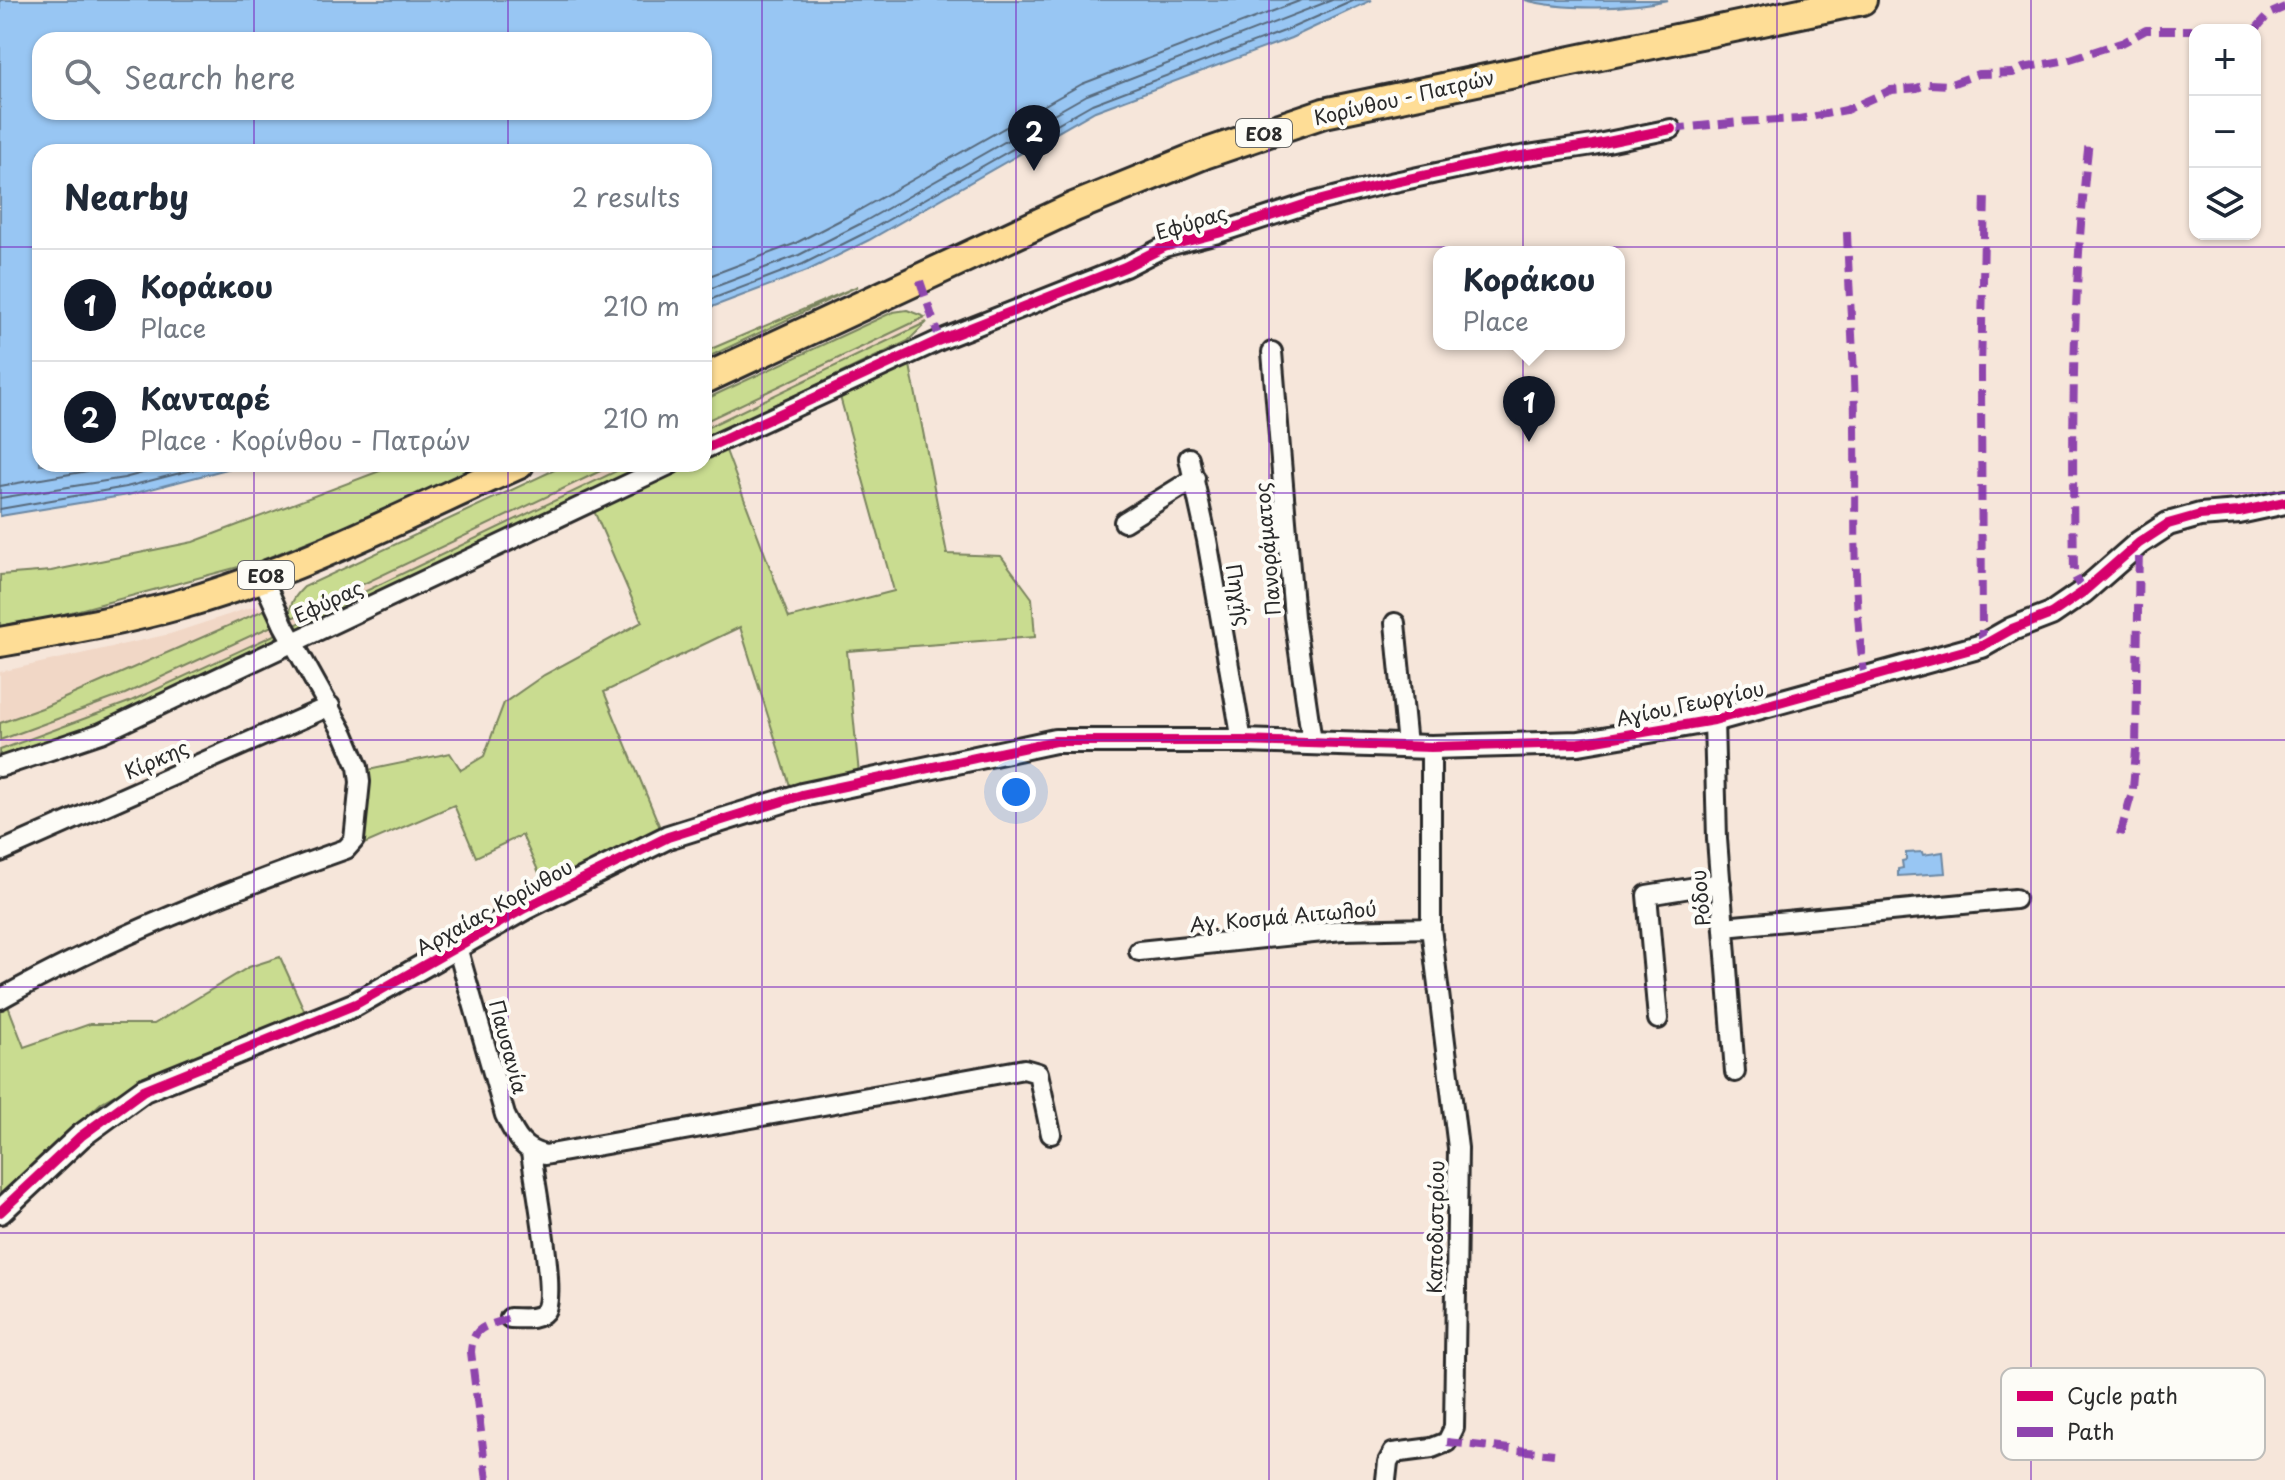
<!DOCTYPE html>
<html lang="en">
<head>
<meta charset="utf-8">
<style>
  body { margin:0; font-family:"Playpen Sans",sans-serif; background:#f6f6f7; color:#1f2937 }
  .controls { position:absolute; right:24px; top:24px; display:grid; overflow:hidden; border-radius:16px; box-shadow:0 2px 6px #0004 }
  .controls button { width:72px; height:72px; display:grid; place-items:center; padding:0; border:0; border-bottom:2px solid #e0e1e3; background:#fff; color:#1f2937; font:40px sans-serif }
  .you { position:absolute; left:1016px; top:792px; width:28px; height:28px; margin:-20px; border:6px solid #fff; border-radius:50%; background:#1a73e8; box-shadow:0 0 0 12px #1a73e833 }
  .badge { display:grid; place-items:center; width:52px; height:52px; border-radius:50%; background:#111827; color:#fff; font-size:26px; font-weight:700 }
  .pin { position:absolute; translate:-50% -66px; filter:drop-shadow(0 2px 4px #0008) }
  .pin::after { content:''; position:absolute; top:42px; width:28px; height:24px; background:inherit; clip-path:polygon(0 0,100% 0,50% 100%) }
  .popup { position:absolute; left:1433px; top:246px; width:192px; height:104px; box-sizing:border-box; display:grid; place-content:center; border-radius:16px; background:#fff; filter:drop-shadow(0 2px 6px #0005); font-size:26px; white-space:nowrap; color:#747a83 }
  .popup b { font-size:30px; color:#1f2937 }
  .popup::after { content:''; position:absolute; left:50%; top:100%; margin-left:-16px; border:16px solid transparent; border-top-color:#fff }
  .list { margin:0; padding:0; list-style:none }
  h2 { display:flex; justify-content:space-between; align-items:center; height:104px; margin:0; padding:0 32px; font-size:34px }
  h2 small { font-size:26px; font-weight:400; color:#747a83 }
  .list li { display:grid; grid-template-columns:52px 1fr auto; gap:24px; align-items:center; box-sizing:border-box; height:112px; padding:0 32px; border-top:2px solid #e0e1e3 }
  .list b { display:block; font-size:30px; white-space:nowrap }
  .list p { margin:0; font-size:26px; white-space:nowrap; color:#747a83 }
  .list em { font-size:26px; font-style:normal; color:#747a83 }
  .icon { flex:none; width:44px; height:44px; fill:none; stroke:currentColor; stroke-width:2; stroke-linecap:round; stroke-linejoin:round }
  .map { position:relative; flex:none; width:2285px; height:1480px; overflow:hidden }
  .search { position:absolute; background:#fff; box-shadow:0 2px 6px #0004; left:32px; top:32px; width:680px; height:88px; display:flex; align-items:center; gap:20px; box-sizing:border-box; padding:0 28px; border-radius:24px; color:#747a83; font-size:30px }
  .panel { position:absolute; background:#fff; box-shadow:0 2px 6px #0004; left:32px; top:144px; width:680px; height:328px; border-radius:24px }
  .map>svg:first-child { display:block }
  .built { fill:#f1d7c6 }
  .green { fill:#c9dc90; stroke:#7a845e; stroke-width:2 }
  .water { fill:#98c6f3; stroke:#6c88a3; stroke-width:2; fill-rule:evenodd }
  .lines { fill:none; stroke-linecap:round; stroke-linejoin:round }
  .shore { stroke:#57697b; stroke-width:2 }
  .minor-casing { stroke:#2b2b2b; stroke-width:24 }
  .tertiary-casing { stroke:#2b2b2b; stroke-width:28 }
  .primary-casing { stroke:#2b2b2b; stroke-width:34 }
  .minor { stroke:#fdfcf7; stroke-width:18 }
  .tertiary { stroke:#fdfcf7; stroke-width:22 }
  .primary { stroke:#fedd96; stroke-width:28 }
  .quiet { stroke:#8e44ad; stroke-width:8; stroke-dasharray:16 8; stroke-linecap:butt }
  .cycleway-casing { stroke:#fdfcf7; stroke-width:15 }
  .cycleway { stroke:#d6006c; stroke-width:10 }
  .grid { fill:none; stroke:#7b2cbf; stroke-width:2; stroke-opacity:0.55 }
  .labels { text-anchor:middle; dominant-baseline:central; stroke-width:8; stroke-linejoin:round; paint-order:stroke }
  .shield { fill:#fdfcf7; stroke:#6a6a68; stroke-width:2 }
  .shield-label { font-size:18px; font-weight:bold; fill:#2b2b2b }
  .street-label { font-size:20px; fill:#2b2b2b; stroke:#fdfcf7 }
  .key { fill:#fdfcf7; stroke:#bebdba; stroke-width:2 }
  .key-label { font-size:22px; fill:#2b2b2b }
</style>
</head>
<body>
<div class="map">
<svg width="2285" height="1480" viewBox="0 0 2285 1480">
  <rect width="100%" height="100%" fill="#f6e6da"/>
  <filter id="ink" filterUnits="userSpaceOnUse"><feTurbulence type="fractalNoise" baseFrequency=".0125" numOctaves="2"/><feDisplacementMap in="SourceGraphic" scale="16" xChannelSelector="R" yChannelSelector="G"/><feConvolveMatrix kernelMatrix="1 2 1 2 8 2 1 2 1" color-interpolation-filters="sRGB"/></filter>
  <g filter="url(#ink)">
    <path class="built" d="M925,317L927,322L704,429V422Z
      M615,464H631L293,626L290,619Z
      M255,606L264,610L42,708L0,723V672L170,634Z
      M274,625L278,633L129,702L0,749V740L125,694Z"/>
    <path class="green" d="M858,286L704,359V352Z
      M907,310L925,317L704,422V400L893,312Z
      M927,322L908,341L704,439V429Z
      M909,360L947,554L1001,556L1032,598L1035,637L847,651L859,774L791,789L740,627L604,692L661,830L545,886L522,835L476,857L454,805L362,845L368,770L450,753L461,770L484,756L504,703L544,675L642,622L594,511L691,464H704V458L725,448L789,618L894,591L839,393Z
      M398,464H483L379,513L257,562L53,617L0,626V575L51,571L193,542Z
      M567,464H615L290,619C289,604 294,597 304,587Z
      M631,464H652L307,630H298L293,626Z
      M264,610L274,625L125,694L0,740V723L42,708Z
      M278,633L274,643L133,710L0,759V750L129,702Z
      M280,957L305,1012L152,1074L102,1102L0,1194V1010L8,1006L24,1047L90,1024H154L249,967Z"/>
    <path class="water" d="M0,0H1372L1291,38L1095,111L869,240L807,271L704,310V152H40V464H246L128,495L0,516ZM704,40V112H40V40Z
      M1525,0H1668C1627,9 1565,11 1525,0Z
      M1922,852L1923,855L1943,852L1945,873L1898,876V869L1903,868L1902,861L1906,860V853Z"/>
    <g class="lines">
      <path class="shore" d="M704,278L794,244L854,213L1082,84L1302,0
        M704,291L799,255L860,224L1087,95L1332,0
        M704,302L803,264L865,233L1092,104L1287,30L1355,0
        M0,486L129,464
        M0,498L124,478L176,464
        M0,509L126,487L215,464"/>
      <g class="minor-casing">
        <path id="minor" d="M1272,352L1294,617L1312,742
          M704,449L940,340L1125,267L1164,247L1218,233L1310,203L1376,186L1502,159L1593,145L1671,129
          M1189,458L1207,540L1242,741
          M1124,522L1195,478
          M1395,623L1407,745
          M1714,720L1717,839L1735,1072
          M0,767L101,733L671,464
          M0,852L330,706
          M1724,927L2015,899
          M457,947L505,1115C515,1135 521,1150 545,1155L1024,1069L1038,1073L1051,1134
          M1139,951L1342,930L1431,928
          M0,999C108,938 230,890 346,849L354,840L360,782L358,767L344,734L284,626L262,577
          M1658,1019L1647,895L1721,883
          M510,1318C522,1318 537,1321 545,1311C557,1295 534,1178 531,1152
          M1386,1480L1388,1462L1393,1453L1432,1448L1447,1442L1454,1428L1458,1148L1431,928V747"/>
      </g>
      <g class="tertiary-casing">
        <path id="tertiary" d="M0,1212L81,1136L144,1090L356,1004L525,908L668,837L802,795L1055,741H1242L1431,747L1579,743L1714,720L1982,646L2012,629L2051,614L2083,592L2139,543L2168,524L2200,515L2239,512L2285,502"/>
      </g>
      <g class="primary-casing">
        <path id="primary" d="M704,379L1074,207L1204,154L1324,113L1862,0
          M0,642C62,631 125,620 185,603C300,570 410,513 519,464"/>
      </g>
      <use href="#minor" class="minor"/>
      <use href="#tertiary" class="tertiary"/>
      <use href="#primary" class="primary"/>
      <path class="quiet" d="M2255,30L2269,14L2285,7
        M1671,129L1740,122L1799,119L1846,110L1891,90L1917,88L1928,84L1948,85L1978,74L2013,73L2023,68L2067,60L2124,42L2146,30H2198
        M1847,232C1849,297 1855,363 1855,428C1856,512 1852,596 1865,679
        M920,281L940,340
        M2083,592L2074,575C2072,430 2072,285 2089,141
        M1982,646L1981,370L1985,192
        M2120,835L2133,789L2136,750L2139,543
        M1447,1442L1554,1454
        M487,1480L471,1352C473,1324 487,1327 510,1318"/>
      <g class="cycleway-casing">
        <path id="cycleway" d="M704,449L940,340L1125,267L1164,247L1218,233L1310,203L1376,186L1502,159L1593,145L1671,129
          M0,1212L81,1136L144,1090L356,1004L525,908L668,837L802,795L1055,741H1242L1431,747L1579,743L1714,720L1982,646L2012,629L2051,614L2083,592L2139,543L2168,524L2200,515L2239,512L2285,502"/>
      </g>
      <use href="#cycleway" class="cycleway"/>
    </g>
  </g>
  <path class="grid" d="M254,0V40M508,0V40M762,0V1480M1016,0V1480M1269,0V1480M1523,0V1480M1777,0V1480M2031,0V1480M254,112V152M508,112V152M0,247H40M704,247H2285M254,464V1480M508,464V1480M0,493H2285M0,740H2285M0,987H2285M0,1233H2285"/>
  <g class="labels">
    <g class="shield">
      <rect x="1236" y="119" width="56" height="28" rx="6"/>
      <rect x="238" y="561" width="56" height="28" rx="6"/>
    </g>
    <g class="shield-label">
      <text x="1264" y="133">ΕΟ8</text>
      <text x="266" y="575">ΕΟ8</text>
    </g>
    <g class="street-label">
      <text transform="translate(1404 97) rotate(-13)">Κορίνθου - Πατρών</text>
      <text transform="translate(1191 222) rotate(-17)">Εφύρας</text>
      <text transform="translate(1267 549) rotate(-95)">Πανοράματος</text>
      <text transform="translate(1239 595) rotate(80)">Πηγής</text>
      <text transform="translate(328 601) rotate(-25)">Εφύρας</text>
      <text transform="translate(1690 703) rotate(-12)">Αγίου Γεωργίου</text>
      <text transform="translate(156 759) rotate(-24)">Κίρκης</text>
      <text transform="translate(1700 898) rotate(-95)">Ρόδου</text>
      <text transform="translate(494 907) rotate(-29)">Αρχαίας Κορίνθου</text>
      <text transform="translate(1283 916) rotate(-5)">Αγ. Κοσμά Αιτωλού</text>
      <text transform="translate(509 1047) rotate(75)">Παυσανία</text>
      <text transform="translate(1435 1227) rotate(-89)">Καποδιστρίου</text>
    </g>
  </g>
  <rect x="2001" y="1368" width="264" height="92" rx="12" class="key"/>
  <rect x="2017" y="1391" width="36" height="10" fill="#d6006c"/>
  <rect x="2017" y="1427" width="36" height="10" fill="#8e44ad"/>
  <g class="key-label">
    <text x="2067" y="1404">Cycle path</text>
    <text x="2067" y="1440">Path</text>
  </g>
</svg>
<div class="controls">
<button>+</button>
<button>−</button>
<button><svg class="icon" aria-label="layers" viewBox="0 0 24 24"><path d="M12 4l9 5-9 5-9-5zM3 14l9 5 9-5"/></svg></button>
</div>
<div class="you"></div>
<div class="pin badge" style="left:1529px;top:442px">1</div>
<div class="popup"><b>Κοράκου</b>Place</div>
<div class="pin badge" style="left:1034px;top:171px">2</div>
<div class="search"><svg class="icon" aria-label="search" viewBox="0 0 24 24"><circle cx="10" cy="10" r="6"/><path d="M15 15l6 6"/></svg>Search here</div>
<section class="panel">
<h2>Nearby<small>2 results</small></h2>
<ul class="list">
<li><span class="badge">1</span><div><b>Κοράκου</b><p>Place</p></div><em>210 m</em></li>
<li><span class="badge">2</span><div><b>Κανταρέ</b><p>Place · Κορίνθου - Πατρών</p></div><em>210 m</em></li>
</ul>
</section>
</div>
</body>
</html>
